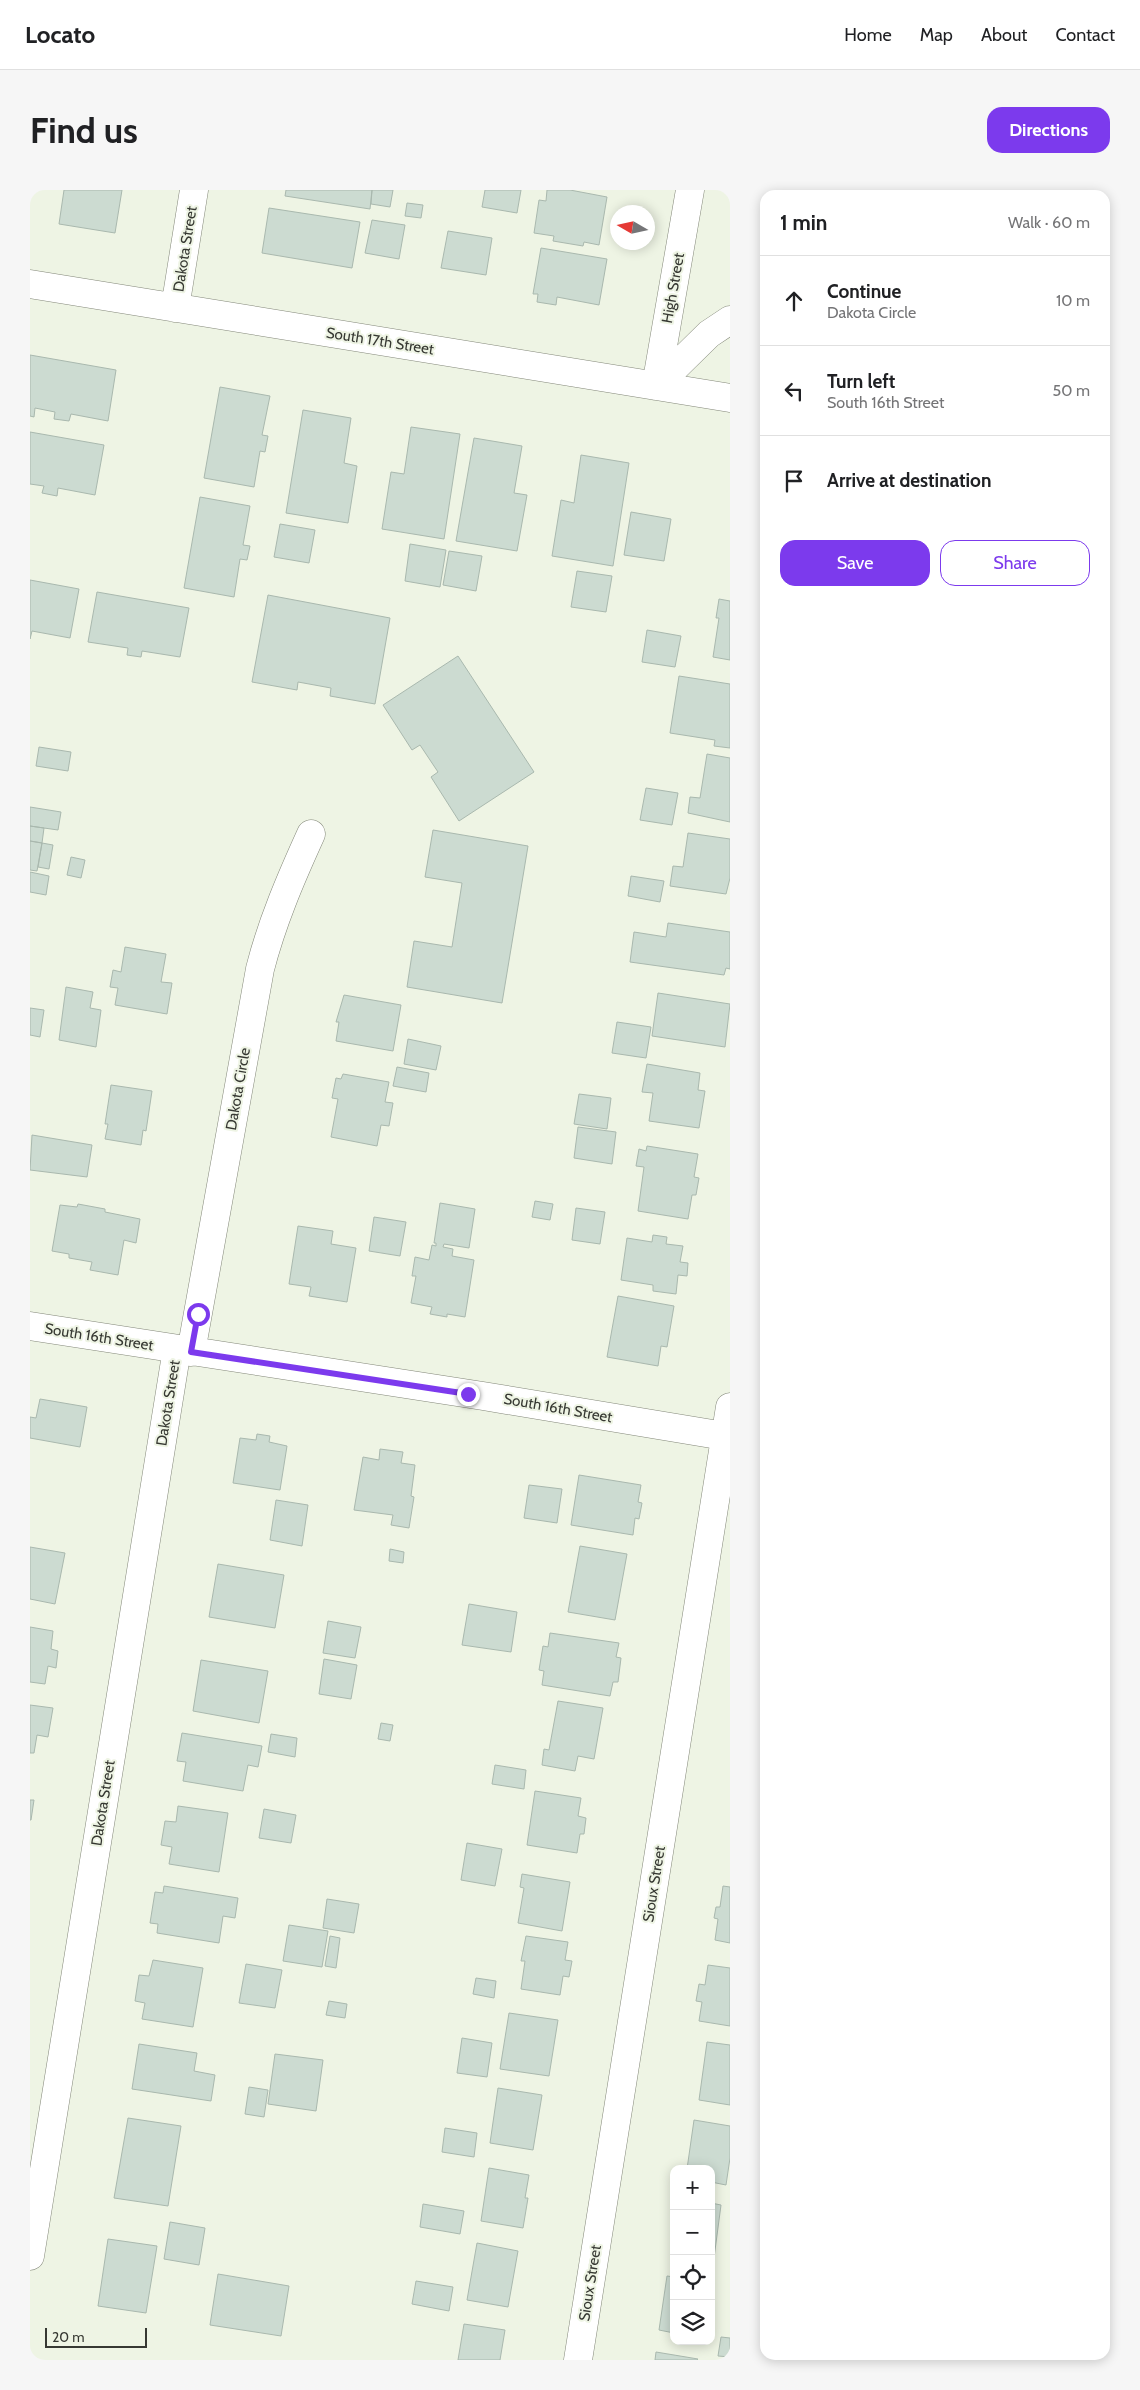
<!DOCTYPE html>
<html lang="en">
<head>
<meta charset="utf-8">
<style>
  body { margin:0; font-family:Cabin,sans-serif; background:#f6f6f6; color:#202124 }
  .controls { position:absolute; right:15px; bottom:15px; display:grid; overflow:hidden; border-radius:10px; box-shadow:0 2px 12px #0003 }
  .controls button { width:45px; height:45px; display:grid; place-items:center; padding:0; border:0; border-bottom:1px solid #e0e0e0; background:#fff; color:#202124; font:25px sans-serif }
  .compass { position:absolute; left:580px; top:15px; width:45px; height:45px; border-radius:50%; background:#fff; box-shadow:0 2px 12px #0003; rotate:279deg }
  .scale { position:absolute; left:15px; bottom:12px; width:102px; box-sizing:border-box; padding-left:5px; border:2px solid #363832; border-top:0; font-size:14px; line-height:18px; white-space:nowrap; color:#363832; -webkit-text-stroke:4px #eef4e4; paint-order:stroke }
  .stop { position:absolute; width:15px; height:15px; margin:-11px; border:4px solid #7c3aed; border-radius:50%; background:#fff }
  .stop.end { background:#7c3aed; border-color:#fff; box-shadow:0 1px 5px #0008 }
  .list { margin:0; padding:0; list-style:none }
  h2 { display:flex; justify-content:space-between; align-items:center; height:65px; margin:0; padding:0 20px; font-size:21px }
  h2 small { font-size:16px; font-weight:400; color:#757577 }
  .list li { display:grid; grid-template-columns:32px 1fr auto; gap:15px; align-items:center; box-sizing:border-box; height:90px; padding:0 20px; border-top:1px solid #e0e0e0 }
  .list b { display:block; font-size:19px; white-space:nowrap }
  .list p { margin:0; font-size:16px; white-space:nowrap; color:#757577 }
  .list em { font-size:16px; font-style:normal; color:#757577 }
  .actions { display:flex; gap:10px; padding:15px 20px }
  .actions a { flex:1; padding:11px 0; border:1px solid #7c3aed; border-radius:15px; text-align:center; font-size:18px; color:#7c3aed }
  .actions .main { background:#7c3aed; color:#fff }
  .icon { flex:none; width:28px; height:28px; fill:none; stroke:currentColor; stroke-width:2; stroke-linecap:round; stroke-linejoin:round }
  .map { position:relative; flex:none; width:700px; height:2170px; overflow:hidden; border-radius:15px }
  header { display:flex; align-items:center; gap:30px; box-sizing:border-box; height:70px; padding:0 25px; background:#fff; border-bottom:1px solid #e0e0e0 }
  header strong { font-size:24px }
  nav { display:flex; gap:28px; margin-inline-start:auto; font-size:18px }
  .intro { display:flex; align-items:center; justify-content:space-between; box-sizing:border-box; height:120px; padding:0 30px }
  h1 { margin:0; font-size:35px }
  .button { padding:12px 22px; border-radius:15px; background:#7c3aed; color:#fff; font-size:18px; font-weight:700 }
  main { display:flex; gap:30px; padding:0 30px }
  aside { flex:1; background:#fff; border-radius:15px; box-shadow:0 2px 12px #0003 }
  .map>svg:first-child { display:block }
  .building { fill:#ccdbd1; stroke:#a9b8ae }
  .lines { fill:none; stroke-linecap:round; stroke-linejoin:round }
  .minor-casing { stroke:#838779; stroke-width:29 }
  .minor { stroke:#fff; stroke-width:28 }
  .route { stroke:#7c3aed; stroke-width:6 }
  .labels { text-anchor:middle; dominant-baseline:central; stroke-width:4; stroke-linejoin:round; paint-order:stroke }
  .street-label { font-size:15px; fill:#363832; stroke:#eef4e4 }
</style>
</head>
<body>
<header>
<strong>Locato</strong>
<nav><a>Home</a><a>Map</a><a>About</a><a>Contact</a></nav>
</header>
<div class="intro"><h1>Find us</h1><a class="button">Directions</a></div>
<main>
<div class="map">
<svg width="700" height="2170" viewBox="0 0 700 2170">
  <rect width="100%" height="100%" fill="#eef4e4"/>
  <path class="building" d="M34,0H92L85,43L29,34Z
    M256,0H342L340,19L255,6Z
    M342,0H363L360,17L341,14Z
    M455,0H491L487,23L452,17Z
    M517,0H540L577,7L569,55L554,52L553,56L523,51L524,46L504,43L509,10L516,11Z
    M377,13L393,15L391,28L375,26Z
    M239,18L330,32L322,78L232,63Z
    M342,30L375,35L369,69L335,63Z
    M418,41L462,48L456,85L411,78Z
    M511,58L577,69L569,115L527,107L526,115L507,112L508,104H503Z
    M0,165L86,180L78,231L41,224L39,231L24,229L25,222L5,218L4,227L0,226Z
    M190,197L240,206L232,245L238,246L235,262L230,261L224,297L174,288Z
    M273,220L321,228L314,273L327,276L318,333L256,323Z
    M381,237L430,244L414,349L352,339L361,282L374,284Z
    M0,242L74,255L65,305L28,298L27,306L12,303L14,296L0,294Z
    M444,248L492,256L484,303L497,305L487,361L426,351Z
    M551,265L599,273L583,376L522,366L531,310L544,313Z
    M170,307L220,316L213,355L220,356L217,370L210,369L204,407L154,398Z
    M601,322L641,329L634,371L594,365Z
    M250,334L285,340L279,373L244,367Z
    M380,354L416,360L410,397L375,391Z
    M419,361L452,366L446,401L413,395Z
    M547,381L582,386L576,422L541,417Z
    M0,390L49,399L40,448L2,441L0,449Z
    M67,402L159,418L150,467L112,461L111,467L97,465L98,458L58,452Z
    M238,405L360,428L345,514L300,506L301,498L268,492L267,500L222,492Z
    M689,409L700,411V470L683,467L689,428H686Z
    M617,440L651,446L645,477L612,472Z
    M428,466L504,582L429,631L401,587L408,582L390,555L382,560L353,515Z
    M649,486L700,494V558L684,556L685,550L640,543Z
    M9,557L41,562L38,581L6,576Z
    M677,564L700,568V632L658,623L660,607L670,608Z
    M616,598L648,603L642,635L610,630Z
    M0,617L31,622L28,640L0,636Z
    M0,636L14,638L12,653L0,651Z
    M403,640L498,656L472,813L377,797L384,751L422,757L432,693L395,687Z
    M658,643L700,649V688L696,704L640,696L643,676L653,677Z
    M0,651L12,653L7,681L0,680Z
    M12,653L23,655L19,679L8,677Z
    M41,667L55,670L51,688L37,685Z
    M0,682L19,686L16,705L0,702Z
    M601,686L634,691L630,712L598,706Z
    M638,733L700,742V779L696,778L694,785L600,772L604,742L636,747Z
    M95,757L136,764L131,792L142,793L137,824L85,815L88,798L80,797L83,780L91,782Z
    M36,797L63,802L60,818L71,820L66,857L29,850Z
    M628,803L700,814L695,857L622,846Z
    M314,805L371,815L363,861L306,851L309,832H306Z
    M0,818L14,820L10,847L0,845Z
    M587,832L621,837L616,868L582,863Z
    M378,849L411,856L406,880L374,874Z
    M617,874L670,883L668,900L675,901L669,938L619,931L623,903L612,902Z
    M367,877L399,883L396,902L363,896Z
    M313,884L359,892L355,912L363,913L359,936L351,935L347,956L301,947L308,909L302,908L306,888L311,889Z
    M81,895L122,901L116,941L113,940L111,955L75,949L78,934H75Z
    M549,904L581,908L577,939L544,934Z
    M548,937L586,942L582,974L544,968Z
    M2,945L62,955L57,987L0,980Z
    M617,956L668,964L664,987L669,988L666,1005H662L658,1029L608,1021L614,977L606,976L609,959L616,961Z
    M505,1011L523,1014L520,1030L502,1027Z
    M410,1013L445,1019L439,1058L414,1054L413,1057L423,1059L422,1066L444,1070L435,1127L417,1124V1127L400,1124L402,1117L381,1113L386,1086H382L385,1067L399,1070L402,1055L406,1056V1053H404Z
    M48,1014L75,1019V1022L110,1029L106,1053L94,1050L88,1085L60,1080L62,1072L39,1068V1064L22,1061L30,1015L47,1017Z
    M546,1018L575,1022L570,1054L542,1050Z
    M344,1027L376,1032L370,1066L339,1061Z
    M268,1036L303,1041L301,1054L326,1058L317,1112L279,1106L281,1097L259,1094Z
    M623,1045L637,1047L636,1054L653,1056L650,1072L658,1073L657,1086L648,1085L646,1104L623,1101V1095L591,1090L597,1048L622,1052Z
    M588,1106L644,1116L637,1157L631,1156L628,1176L577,1167Z
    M10,1209L57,1217L50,1257L0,1248V1227L6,1228Z
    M227,1244L240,1246L239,1252L257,1256L250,1300L203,1293L210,1248L226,1250Z
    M350,1259L373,1262L371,1273L385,1275L381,1306L384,1307L379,1338L361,1335L363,1325L324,1320L333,1267L349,1270Z
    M549,1285L611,1295L608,1312L612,1313L609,1329L605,1328L603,1345L541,1335Z
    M499,1295L532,1299L527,1333L494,1328Z
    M246,1310L278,1315L272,1356L240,1350Z
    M550,1356L597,1364L585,1430L538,1422Z
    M0,1357L35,1363L25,1414L0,1409Z
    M360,1359L374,1362L373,1373L359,1371Z
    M188,1374L254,1385L245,1438L179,1427Z
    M439,1414L487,1422L481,1462L432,1455Z
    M298,1431L331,1437L325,1468L293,1463Z
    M0,1437L23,1441L21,1459L28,1461L26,1478L18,1476L15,1494L0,1492Z
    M520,1443L589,1453L586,1467L591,1468L588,1492H583L580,1506L512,1495L514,1481L509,1480L513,1456L518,1457Z
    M294,1469L327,1475L321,1509L289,1504Z
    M171,1470L238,1481L229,1533L163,1521Z
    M528,1511L573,1518L564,1569L548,1566L545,1581L512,1575L514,1559L519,1560Z
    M0,1515L23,1518L18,1547L7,1545L4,1563H0Z
    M351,1533L363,1535L360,1551L348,1549Z
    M152,1543L232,1556L228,1577L218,1575L213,1601L153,1591L156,1572L147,1571Z
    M241,1544L267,1548L265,1567L238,1562Z
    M465,1575L496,1580L494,1599L462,1594Z
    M505,1601L551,1608L548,1626L556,1628L554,1644H550L547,1663L497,1655Z
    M0,1610H4L1,1630H0Z
    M148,1616L198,1623L189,1682L139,1674L142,1657L131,1655L135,1631L146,1632Z
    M234,1619L266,1625L261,1653L229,1648Z
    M437,1653L472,1659L465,1696L431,1690Z
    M492,1684L540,1692L532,1741L488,1733L494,1698L490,1697Z
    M134,1696L208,1708L205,1728L193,1726L189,1753L127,1743L128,1734L120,1733L125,1702L133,1703Z
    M693,1696L700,1697V1753L685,1750L688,1729L684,1728L686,1717H690Z
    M297,1709L329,1714L324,1743L293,1738Z
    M259,1735L298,1741L292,1777L253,1771Z
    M300,1746L310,1748L306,1778L295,1776Z
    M496,1746L538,1752L535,1770L542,1771L539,1787L533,1786L530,1805L491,1799L495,1771H491Z
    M123,1770L173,1778L163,1837L112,1829L115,1813L105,1811L109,1785L119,1786Z
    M216,1774L252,1780L245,1818L209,1813Z
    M678,1775L700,1778V1836L669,1831L672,1812L666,1811L669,1794L675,1795Z
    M446,1788L466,1791L464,1808L443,1804Z
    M299,1811L317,1814L315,1828L296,1825Z
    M479,1823L528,1830L519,1886L470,1879Z
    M432,1848L462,1853L457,1887L427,1883Z
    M677,1852L700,1855V1915L669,1910Z
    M109,1854L167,1863L164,1881L185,1885L181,1911L102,1899Z
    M245,1864L293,1870L286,1921L238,1914Z
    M219,1897L238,1900L234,1927L215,1924Z
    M468,1898L512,1905L503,1960L460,1953Z
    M98,1928L151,1936L138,2016L84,2008Z
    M664,1930L700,1936V1968L696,1995L681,1992V1979H657Z
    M415,1938L447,1943L444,1967L412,1962Z
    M459,1978L499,1985L495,2008H498L493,2038L451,2031Z
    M681,2013L691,2015L684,2068H681Z
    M393,2014L434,2021L430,2044L390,2037Z
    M140,2032L175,2038L169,2075L134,2069Z
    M78,2049L127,2056L116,2123L68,2116Z
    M447,2053L488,2061L478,2117L437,2110Z
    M188,2084L259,2096L251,2146L180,2135Z
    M637,2086L644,2087V2143L629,2140Z
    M386,2091L423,2097L419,2121L382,2114Z
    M434,2134L475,2140L470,2170H428Z
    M691,2147L700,2148V2167L688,2166Z
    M626,2162L668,2169L667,2170H625Z"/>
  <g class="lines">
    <g class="minor-casing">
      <path id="minor" d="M0,94L700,208
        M145,118L164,0
        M626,196L660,0
        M626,196L679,144L700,130
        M0,1136L453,1206L700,1247
        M161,1162L230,779C242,732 261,688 281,644
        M0,2066L147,1159
        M548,2170L700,1217"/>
    </g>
    <use href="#minor" class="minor"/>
  </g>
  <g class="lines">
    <path class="route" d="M168,1124L161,1162L438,1204"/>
  </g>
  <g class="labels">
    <g class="street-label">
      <text transform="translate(155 59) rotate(-81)">Dakota Street</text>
      <text transform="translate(643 98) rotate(-80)">High Street</text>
      <text transform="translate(350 151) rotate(9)">South 17th Street</text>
      <text transform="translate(208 899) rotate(-80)">Dakota Circle</text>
      <text transform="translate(69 1147) rotate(9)">South 16th Street</text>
      <text transform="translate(138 1213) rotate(-81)">Dakota Street</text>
      <text transform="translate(528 1218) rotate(10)">South 16th Street</text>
      <text transform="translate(73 1613) rotate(-81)">Dakota Street</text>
      <text transform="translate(624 1694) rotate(-81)">Sioux Street</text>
      <text transform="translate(560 2093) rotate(-81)">Sioux Street</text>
    </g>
  </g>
</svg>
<div class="controls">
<button>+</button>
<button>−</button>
<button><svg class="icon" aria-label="locate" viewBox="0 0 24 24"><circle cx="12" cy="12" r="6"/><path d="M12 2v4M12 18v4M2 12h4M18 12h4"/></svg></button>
<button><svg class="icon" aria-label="layers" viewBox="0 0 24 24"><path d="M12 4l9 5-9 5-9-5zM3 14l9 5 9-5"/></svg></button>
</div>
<svg class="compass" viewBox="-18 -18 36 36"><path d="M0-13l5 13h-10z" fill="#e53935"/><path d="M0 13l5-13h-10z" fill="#757577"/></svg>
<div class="scale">20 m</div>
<div class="stop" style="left:168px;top:1124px"></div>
<div class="stop end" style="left:438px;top:1204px"></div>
</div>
<aside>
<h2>1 min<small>Walk · 60 m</small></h2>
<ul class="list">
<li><svg class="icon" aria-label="ahead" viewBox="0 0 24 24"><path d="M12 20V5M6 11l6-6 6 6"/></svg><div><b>Continue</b><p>Dakota Circle</p></div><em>10 m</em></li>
<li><svg class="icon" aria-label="left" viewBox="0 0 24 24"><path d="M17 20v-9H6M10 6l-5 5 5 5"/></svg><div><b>Turn left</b><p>South 16th Street</p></div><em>50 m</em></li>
<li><svg class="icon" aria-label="arrive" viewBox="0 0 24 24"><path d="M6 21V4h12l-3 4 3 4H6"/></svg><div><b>Arrive at destination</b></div></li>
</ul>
<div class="actions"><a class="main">Save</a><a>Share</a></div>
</aside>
</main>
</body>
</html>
